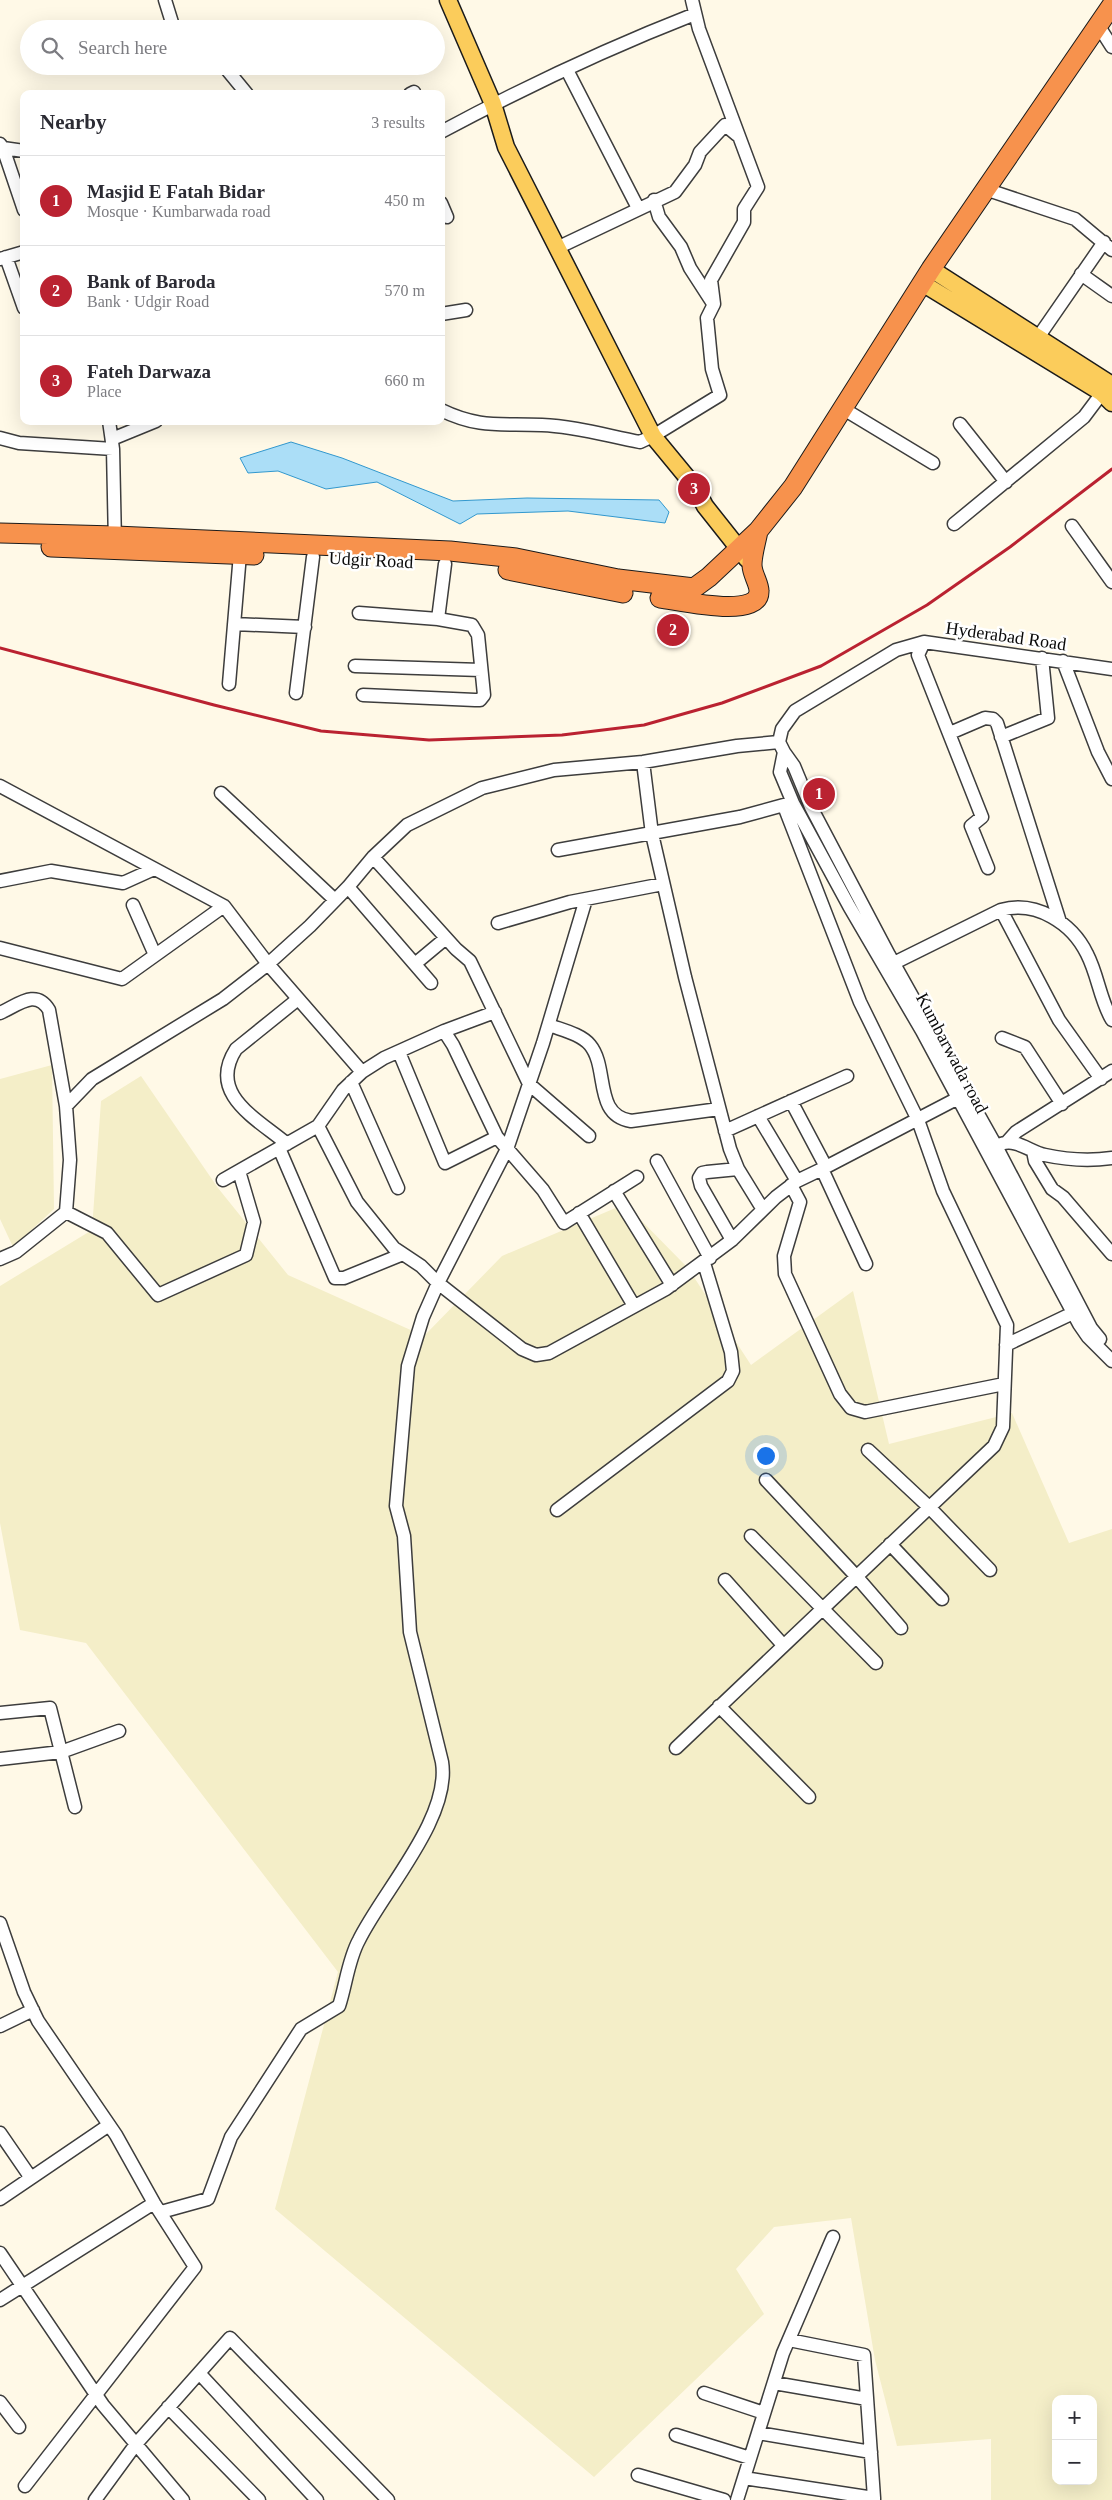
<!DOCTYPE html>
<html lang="en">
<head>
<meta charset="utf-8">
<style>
  body { margin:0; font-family:Georgia,serif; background:#f2f2f3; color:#2b2b33 }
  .controls { position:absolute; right:15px; bottom:15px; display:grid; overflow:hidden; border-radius:10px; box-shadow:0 5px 20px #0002 }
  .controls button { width:45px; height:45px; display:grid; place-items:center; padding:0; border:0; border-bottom:1px solid #e1e1e2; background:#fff; color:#2b2b33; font:25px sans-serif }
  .you { position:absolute; left:765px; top:1455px; width:18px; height:18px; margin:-12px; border:4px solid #fff; border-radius:50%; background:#1a73e8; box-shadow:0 0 0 8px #1a73e833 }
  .badge { display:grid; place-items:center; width:32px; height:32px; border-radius:50%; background:#ba2231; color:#fff; font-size:16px; font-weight:700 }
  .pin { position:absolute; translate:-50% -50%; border:2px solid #fff; box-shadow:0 1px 5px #0006 }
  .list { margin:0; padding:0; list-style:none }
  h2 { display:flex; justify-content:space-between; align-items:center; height:65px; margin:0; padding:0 20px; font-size:21px }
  h2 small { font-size:16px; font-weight:400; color:#7c7c81 }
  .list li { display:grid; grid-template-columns:32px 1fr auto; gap:15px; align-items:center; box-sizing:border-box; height:90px; padding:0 20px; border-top:1px solid #e1e1e2 }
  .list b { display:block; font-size:19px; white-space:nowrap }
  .list p { margin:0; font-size:16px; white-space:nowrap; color:#7c7c81 }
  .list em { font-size:16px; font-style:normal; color:#7c7c81 }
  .icon { flex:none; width:28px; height:28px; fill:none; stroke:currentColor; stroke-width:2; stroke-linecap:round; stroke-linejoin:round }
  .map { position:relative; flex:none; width:1112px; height:2500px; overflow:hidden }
  .search { position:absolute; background:#fff; box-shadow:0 5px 20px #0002; left:20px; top:20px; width:425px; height:55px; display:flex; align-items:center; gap:12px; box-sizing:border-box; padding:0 18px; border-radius:28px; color:#7c7c81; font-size:19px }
  .panel { position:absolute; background:#fff; box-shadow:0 5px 20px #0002; left:20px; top:90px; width:425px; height:335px; border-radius:10px }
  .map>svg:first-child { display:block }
  .farmland { fill:#f4eec8; fill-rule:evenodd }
  .water { fill:#abdef7; stroke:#3298ce }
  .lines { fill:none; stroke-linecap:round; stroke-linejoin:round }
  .minor-casing { stroke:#3d3d3d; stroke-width:15 }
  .major-casing { stroke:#1b1b1b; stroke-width:19 }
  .highway-casing { stroke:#1b1b1b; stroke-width:21 }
  .minor { stroke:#fff; stroke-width:12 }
  .major { stroke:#fbcc5b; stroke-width:16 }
  .highway { stroke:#f7924d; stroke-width:19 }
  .rail { stroke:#ba2231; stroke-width:3 }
  .labels { text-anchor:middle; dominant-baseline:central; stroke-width:5; stroke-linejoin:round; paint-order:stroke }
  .street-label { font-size:18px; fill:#0a0a0a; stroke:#fff }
</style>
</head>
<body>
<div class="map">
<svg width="1112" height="2500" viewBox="0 0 1112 2500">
  <rect width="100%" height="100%" fill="#fff9e7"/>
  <path class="farmland" d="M52,1065L54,1209L13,1247L0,1219V1079Z
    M141,1076L218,1188L288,1275L424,1336L502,1256L625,1204L688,1268L751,1365L853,1291L889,1444L1012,1413L1069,1543L1112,1529V2500H991V2439L897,2446L875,2360L851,2218L774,2227L736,2269L764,2314L594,2477L275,2209L338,1972L86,1643L20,1630L0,1523V1286L92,1230L101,1101ZM1056,2399H1093V2481H1056Z"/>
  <path class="water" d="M291,442L342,458L453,501L527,498L659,500L669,512L665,523L568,511L477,514L460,524L377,482L326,489L278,471L248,473L240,458Z"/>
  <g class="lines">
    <g class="minor-casing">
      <path id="minor" d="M165,0L174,29
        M1098,25L1112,47
        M224,66L247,94
        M567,70L638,208
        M410,94L414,92
        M441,132C523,88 608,48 695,14
        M0,144L3,148L24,151
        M3,148L24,210
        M985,189L1075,219L1112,250
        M654,200L659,217L681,247L690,268L712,302
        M441,203L447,217
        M559,247L675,192L695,165L700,152L725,125L737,135
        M6,257L24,308
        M0,259L24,252
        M1081,274L1112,296
        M441,314L466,310
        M1039,336L1104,242
        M842,408L933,463
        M441,410C480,429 502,423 542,425C574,426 608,436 640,442L653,436L720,395L712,369L707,318L714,304L711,280L744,222V209L758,187L699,29L692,0
        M109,421L113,449L115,543
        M960,424L1006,482
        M0,438L19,443L113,449
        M112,439L156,421
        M954,524L1084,417L1102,393
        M1072,526L1112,582
        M359,613L438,619L472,625L478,635L484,695L480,700H475L363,695
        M438,619L445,564
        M234,624L305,627
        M924,642L918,655L982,817L971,826L988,868
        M1063,661L1098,752L1112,779
        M355,666L481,670
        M1112,669L924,642L896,650L795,711L782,729L779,742L784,752L780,772L793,803L849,906L922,1031L1079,1324L1088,1337L1112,1361
        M229,684L240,554
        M296,693L313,557
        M950,733L985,718L993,719L997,723L1060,922
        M1001,737L1048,718L1042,658
        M784,752L794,766L811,807L889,955L996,1146L1091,1328L1100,1339
        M643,762L652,834L685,977L730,1149L738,1169L762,1208
        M0,786L224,906L268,964L362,1072L343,1090L318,1126L357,1202L394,1248L421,1266L438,1283L522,1349L536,1355L549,1353L666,1289L732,1240L776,1197L797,1181L822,1169
        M221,793L335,900
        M558,850L740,817L791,803
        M373,857L456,949L470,961L529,1084L589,1136
        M0,881L51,871L123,883L154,869
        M348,887L431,983
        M133,905L155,955
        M1001,910L1059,1020L1101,1079
        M498,923L570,902L663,884
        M0,948L122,979L224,906
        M416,963L446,938
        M894,963L1001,910C1036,900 1072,923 1087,954C1098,975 1100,1000 1112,1020
        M0,1013C18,1005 36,988 49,1010L66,1106
        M549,1025C562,1030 581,1034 590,1045C609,1068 593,1115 631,1121L719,1109
        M444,1031L495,1012
        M1002,1038L1025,1047L1062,1104
        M399,1052L445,1163L497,1137L543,1190L564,1223L637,1177
        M362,1072L384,1058L444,1031L453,1045L497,1137
        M351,1082L398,1188
        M791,1101L826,1167
        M758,1116L797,1181
        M725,1131L847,1076
        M1007,1142L1016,1132L1112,1071
        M287,1144C256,1118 207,1094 236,1049L298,999
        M1001,1144C1016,1138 1030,1152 1045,1155C1068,1160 1090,1161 1112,1158
        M279,1148L335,1278H344L403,1254
        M1033,1151L1035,1161L1052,1189L1063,1197L1112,1254
        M657,1161L710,1258
        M223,1180L318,1126
        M791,1185L800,1202L784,1256L785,1274L840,1394L851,1408L865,1412L1004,1384
        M614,1191L672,1285
        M66,1212L107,1233L158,1295L246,1255L254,1222L239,1171
        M579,1213L634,1306
        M732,1240L701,1186L699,1178L702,1173L707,1172L738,1169
        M0,1259L16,1252L66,1212L70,1160L66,1106L92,1079L223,999L268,964L310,926L348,887L373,857L407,825L482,788L554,770L643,762L737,746L779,742
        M866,1264L822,1169L964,1095
        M1006,1345L1073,1313
        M868,1450L929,1507L990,1570
        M766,1480L856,1576L901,1628
        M557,1510L728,1381L733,1371L731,1352L704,1263
        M751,1536L876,1663
        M890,1544L942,1599
        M725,1580L783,1645
        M719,1706L809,1797
        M0,1713L50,1708L75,1807
        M676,1748L994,1446L1003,1427L1007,1325L943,1191L918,1120L860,1002L784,806
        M0,1759L61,1752L119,1731
        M0,1923L24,1992L38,2021L116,2135L154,2203L195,2267L25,2486
        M0,2026L33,2010
        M0,2133L31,2178L109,2125
        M0,2199L31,2178
        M161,2212L208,2199L231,2137L301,2029L339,2006C346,1985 348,1960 359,1940C383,1891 451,1818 442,1762L410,1632L404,1536L396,1506L408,1366L423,1317L438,1283L507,1149L543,1043L586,899
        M0,2253L103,2405L183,2500
        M0,2300L154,2203
        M789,2340L864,2355L874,2498
        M199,2373L317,2500
        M774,2383L867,2399
        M704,2393L764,2413
        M0,2402L19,2427
        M168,2407L259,2500
        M758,2433L871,2452
        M676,2435L750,2458
        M638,2475L724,2500
        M744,2478L874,2498V2500
        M95,2500L136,2444L230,2338L388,2500
        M737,2500L783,2353L833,2237"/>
    </g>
    <g class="major-casing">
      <path id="major" d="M448,0L493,104L506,147L653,436L695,487L705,506L747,559
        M931,269L1112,385
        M922,283L1102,393L1112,403"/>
    </g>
    <g class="highway-casing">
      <path id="highway" d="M0,533L116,536L450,551L516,558L618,579L694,588L709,577L758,531L793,487L931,269L1112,5
        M51,547L254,555
        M508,570L623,593
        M660,598C678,600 760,620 759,591C759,583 752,574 752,565C752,554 756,542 758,531"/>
    </g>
    <use href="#minor" class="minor"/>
    <use href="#major" class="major"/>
    <use href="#highway" class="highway"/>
    <path class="rail" d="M0,648L214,705L321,731L429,740L562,735L644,725L722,703L821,666L927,605L1010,547L1112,469"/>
  </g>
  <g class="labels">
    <g class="street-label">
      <text transform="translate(371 560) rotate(3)">Udgir Road</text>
      <text transform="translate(1006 636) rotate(8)">Hyderabad Road</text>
      <text transform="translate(952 1053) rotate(62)">Kumbarwada road</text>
    </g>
  </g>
</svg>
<div class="controls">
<button>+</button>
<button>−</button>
</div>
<div class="you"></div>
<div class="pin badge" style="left:819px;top:794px">1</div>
<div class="pin badge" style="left:673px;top:630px">2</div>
<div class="pin badge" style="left:694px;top:489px">3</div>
<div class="search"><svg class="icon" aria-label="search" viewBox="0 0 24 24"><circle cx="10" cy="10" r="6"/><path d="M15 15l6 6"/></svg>Search here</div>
<section class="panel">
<h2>Nearby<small>3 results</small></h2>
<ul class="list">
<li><span class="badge">1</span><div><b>Masjid E Fatah Bidar</b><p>Mosque · Kumbarwada road</p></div><em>450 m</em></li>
<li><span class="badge">2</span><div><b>Bank of Baroda</b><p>Bank · Udgir Road</p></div><em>570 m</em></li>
<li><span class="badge">3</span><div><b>Fateh Darwaza</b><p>Place</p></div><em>660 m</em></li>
</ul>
</section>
</div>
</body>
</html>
